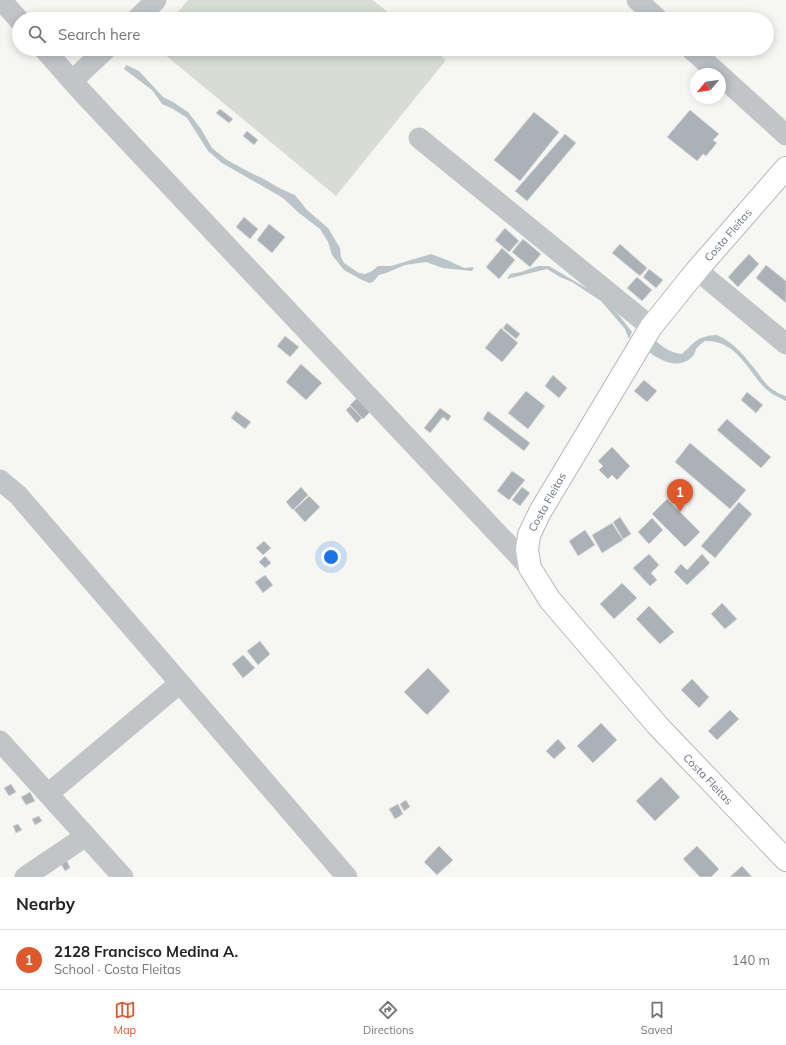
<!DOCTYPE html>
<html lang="en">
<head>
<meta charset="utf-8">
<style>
  body { margin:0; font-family:Mulish,sans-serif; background:#f6f6f6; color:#222 }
  .compass { position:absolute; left:690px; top:68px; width:36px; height:36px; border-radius:50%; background:#fff; box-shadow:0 2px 10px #0003; rotate:241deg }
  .you { position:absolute; left:331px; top:557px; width:14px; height:14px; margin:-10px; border:3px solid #fff; border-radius:50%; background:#1a73e8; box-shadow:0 0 0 6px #1a73e833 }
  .badge { display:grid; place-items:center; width:26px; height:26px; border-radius:50%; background:#dd582b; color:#fff; font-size:13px; font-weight:700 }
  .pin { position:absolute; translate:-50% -33px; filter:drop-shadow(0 1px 2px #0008) }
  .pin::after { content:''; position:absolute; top:21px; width:14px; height:12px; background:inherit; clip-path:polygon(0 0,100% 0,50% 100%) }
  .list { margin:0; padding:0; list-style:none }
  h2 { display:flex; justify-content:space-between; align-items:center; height:52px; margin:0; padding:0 16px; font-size:17px }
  h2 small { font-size:13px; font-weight:400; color:#767676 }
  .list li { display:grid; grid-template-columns:26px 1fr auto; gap:12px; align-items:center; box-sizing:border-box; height:60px; padding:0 16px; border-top:1px solid #e0e0e0 }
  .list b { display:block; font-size:15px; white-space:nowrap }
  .list p { margin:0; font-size:13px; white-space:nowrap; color:#767676 }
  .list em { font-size:13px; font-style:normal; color:#767676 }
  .icon { flex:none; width:22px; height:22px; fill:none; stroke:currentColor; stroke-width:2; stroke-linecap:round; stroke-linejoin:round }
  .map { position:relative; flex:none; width:786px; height:877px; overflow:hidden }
  .search { position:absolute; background:#fff; box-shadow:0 2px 10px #0003; left:12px; right:12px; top:12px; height:44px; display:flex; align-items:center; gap:10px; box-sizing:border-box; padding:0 14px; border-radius:22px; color:#767676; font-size:15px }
  .sheet { height:112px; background:#fff }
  nav { display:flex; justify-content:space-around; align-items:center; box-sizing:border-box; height:56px; border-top:1px solid #e0e0e0; background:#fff; font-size:11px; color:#767676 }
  nav a { display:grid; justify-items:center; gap:2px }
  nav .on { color:#dd582b }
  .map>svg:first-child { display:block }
  .green { fill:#d7ddd4 }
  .water { fill:#bbc5c9 }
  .building { fill:#aab1b7; stroke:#d7d7d5 }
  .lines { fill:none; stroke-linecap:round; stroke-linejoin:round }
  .major-casing { stroke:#b4b8bc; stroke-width:24 }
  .minor { stroke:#c1c5c8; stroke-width:21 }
  .major { stroke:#fff; stroke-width:22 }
  .labels { text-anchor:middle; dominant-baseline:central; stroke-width:4; stroke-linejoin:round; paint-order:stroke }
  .street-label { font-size:11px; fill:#667583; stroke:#fff }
</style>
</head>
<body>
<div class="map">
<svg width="786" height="877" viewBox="0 0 786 877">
  <rect width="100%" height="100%" fill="#f6f6f3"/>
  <path class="green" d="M188,0H373L396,19H172Z
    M158,49H433L446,60L336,196Z"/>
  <path class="water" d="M126,65L139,71L163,97L173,102L188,112L201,129L212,148L227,160L253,174L262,178L281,189L295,195L307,210L328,228L340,248L341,257L344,263L359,273L365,274L372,271L378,266H391L431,254L447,260L464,268L474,267L472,271L443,268L426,262L405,265L386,273L379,275L373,282L369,283L360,279L344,270L332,255L328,242L320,229L299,213L283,198L222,163L208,151L187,118L173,109L162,104L152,90L124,69Z
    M538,266H549L598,295L618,314L632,332L629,339L625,329L601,301L572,282L560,277L547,269L507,279L510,274L521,272Z
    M717,335C735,343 745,357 758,373C762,379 768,387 775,391C778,393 782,395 786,396V401C778,397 769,393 763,386C746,367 735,340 705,341C702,343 699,345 697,348C695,350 695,354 693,356C680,370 662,362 649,352L656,341C664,348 671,353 682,354C695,342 697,336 717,335Z"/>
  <path class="building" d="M220,109L233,119L229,123L216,113Z
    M690,110L719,134L713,140L717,143L706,156L703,154L697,161L667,137Z
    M534,112L559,132L520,181L494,160Z
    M247,131L258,140L254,145L243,136Z
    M565,134L576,143L527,201L515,191Z
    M244,217L258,229L250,239L236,227Z
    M269,224L285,237L272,253L257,240Z
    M505,228L519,241L509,252L495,240Z
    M523,239L541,254L530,267L512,252Z
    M620,244L647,268L640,276L612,253Z
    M502,248L515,260L499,279L486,267Z
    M749,254L759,264L738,287L728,277Z
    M766,265L786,281V303L756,278Z
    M649,269L663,280L656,288L643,277Z
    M637,277L652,290L642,301L627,288Z
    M507,323L520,334L516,339L503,328Z
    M501,328L518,343L502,362L485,348Z
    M285,336L299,347L290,357L277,346Z
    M301,364L322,383L306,400L286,382Z
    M553,375L567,388L559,398L545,386Z
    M644,380L657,391L647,402L634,391Z
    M526,391L545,406L528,429L508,413Z
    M747,392L763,405L756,413L741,400Z
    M359,396L372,410L363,419L350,405Z
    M350,406L362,418L357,423L346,410Z
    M440,408L451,416L448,421L443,417L430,433L424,428Z
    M236,411L251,422L245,429L231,418Z
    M488,411L530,443L524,451L483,419Z
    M727,419L771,457L761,468L717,430Z
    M690,443L746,490L730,509L675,462Z
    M612,447L630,466L617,480L612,475L608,479L599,470L603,466L598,461Z
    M512,471L525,480L509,500L497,491Z
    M301,487L308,495L293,510L286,502Z
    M522,487L530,493L520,506L512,500Z
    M309,496L320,507L305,522L294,510Z
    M667,499L700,532L685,547L652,514Z
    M739,502L752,514L715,558L701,546Z
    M620,517L631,534L623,539L613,522Z
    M652,518L663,530L649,544L638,532Z
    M612,523L623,540L602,553L592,535Z
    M585,530L595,545L578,556L569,541Z
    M264,541L271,548L263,555L256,548Z
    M649,554L659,565L651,573L657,580L650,586L633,568Z
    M702,554L710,563L687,585L674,572L681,564L687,570Z
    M265,556L271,563L265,568L259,562Z
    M265,575L273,585L263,593L255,582Z
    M622,583L637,598L614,619L600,604Z
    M722,603L737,619L725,629L711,614Z
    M649,606L674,632L660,644L636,619Z
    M260,641L270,654L258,665L247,651Z
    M243,655L255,668L243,678L232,664Z
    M428,668L450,691L427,715L404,692Z
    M692,679L709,697L699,708L681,690Z
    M730,710L739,719L717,740L708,731Z
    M601,723L617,740L593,763L577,746Z
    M558,739L566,748L554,759L546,751Z
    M661,777L680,797L655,821L636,801Z
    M11,784L16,792L9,796L4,788Z
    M30,792L35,801L26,805L21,797Z
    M406,800L410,807L404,811L400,804Z
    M398,804L403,814L395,819L389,809Z
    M39,816L42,821L35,825L32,819Z
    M18,824L22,830L16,833L13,826Z
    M439,846L453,860L437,875L424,862Z
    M697,846L719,869L711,877H700L683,859Z
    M67,861L70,868L65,871L61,864Z
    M742,866L752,877H730Z"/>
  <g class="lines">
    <g class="major-casing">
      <path id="major" d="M786,168L697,270L651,327L540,512L529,535L527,550L530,568L550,600L658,726L786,860"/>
    </g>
    <path class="minor" d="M1,0L19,20
      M637,0L658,19
      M137,19L156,0
      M44,49L81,91L530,568
      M691,49L719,74
      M720,75L786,135
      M72,81L106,49
      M419,138L651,327
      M697,270L786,344
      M0,480L18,495L347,877
      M0,741L123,877
      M48,794L180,683
      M25,877L86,836"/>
    <use href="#major" class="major"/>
  </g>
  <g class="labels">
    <g class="street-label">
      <text transform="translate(728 235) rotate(-49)">Costa Fleitas</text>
      <text transform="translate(547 502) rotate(-61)">Costa Fleitas</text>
      <text transform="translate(708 779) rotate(46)">Costa Fleitas</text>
    </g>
  </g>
</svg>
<svg class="compass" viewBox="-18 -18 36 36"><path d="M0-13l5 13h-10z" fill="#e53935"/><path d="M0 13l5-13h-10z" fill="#767676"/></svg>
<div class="you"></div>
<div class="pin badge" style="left:680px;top:512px">1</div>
<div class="search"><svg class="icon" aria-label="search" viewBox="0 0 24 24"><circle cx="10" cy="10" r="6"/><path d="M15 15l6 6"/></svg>Search here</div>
</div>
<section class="sheet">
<h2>Nearby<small></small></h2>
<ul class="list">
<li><span class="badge">1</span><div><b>2128 Francisco Medina A.</b><p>School · Costa Fleitas</p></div><em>140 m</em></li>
</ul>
</section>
<nav>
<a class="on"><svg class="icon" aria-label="map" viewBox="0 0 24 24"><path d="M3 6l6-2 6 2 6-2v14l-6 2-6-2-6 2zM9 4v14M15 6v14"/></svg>Map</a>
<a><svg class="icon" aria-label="directions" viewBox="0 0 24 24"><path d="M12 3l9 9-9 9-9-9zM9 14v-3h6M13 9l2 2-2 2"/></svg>Directions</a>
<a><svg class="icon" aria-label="saved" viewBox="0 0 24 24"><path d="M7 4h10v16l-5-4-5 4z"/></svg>Saved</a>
</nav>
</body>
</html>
